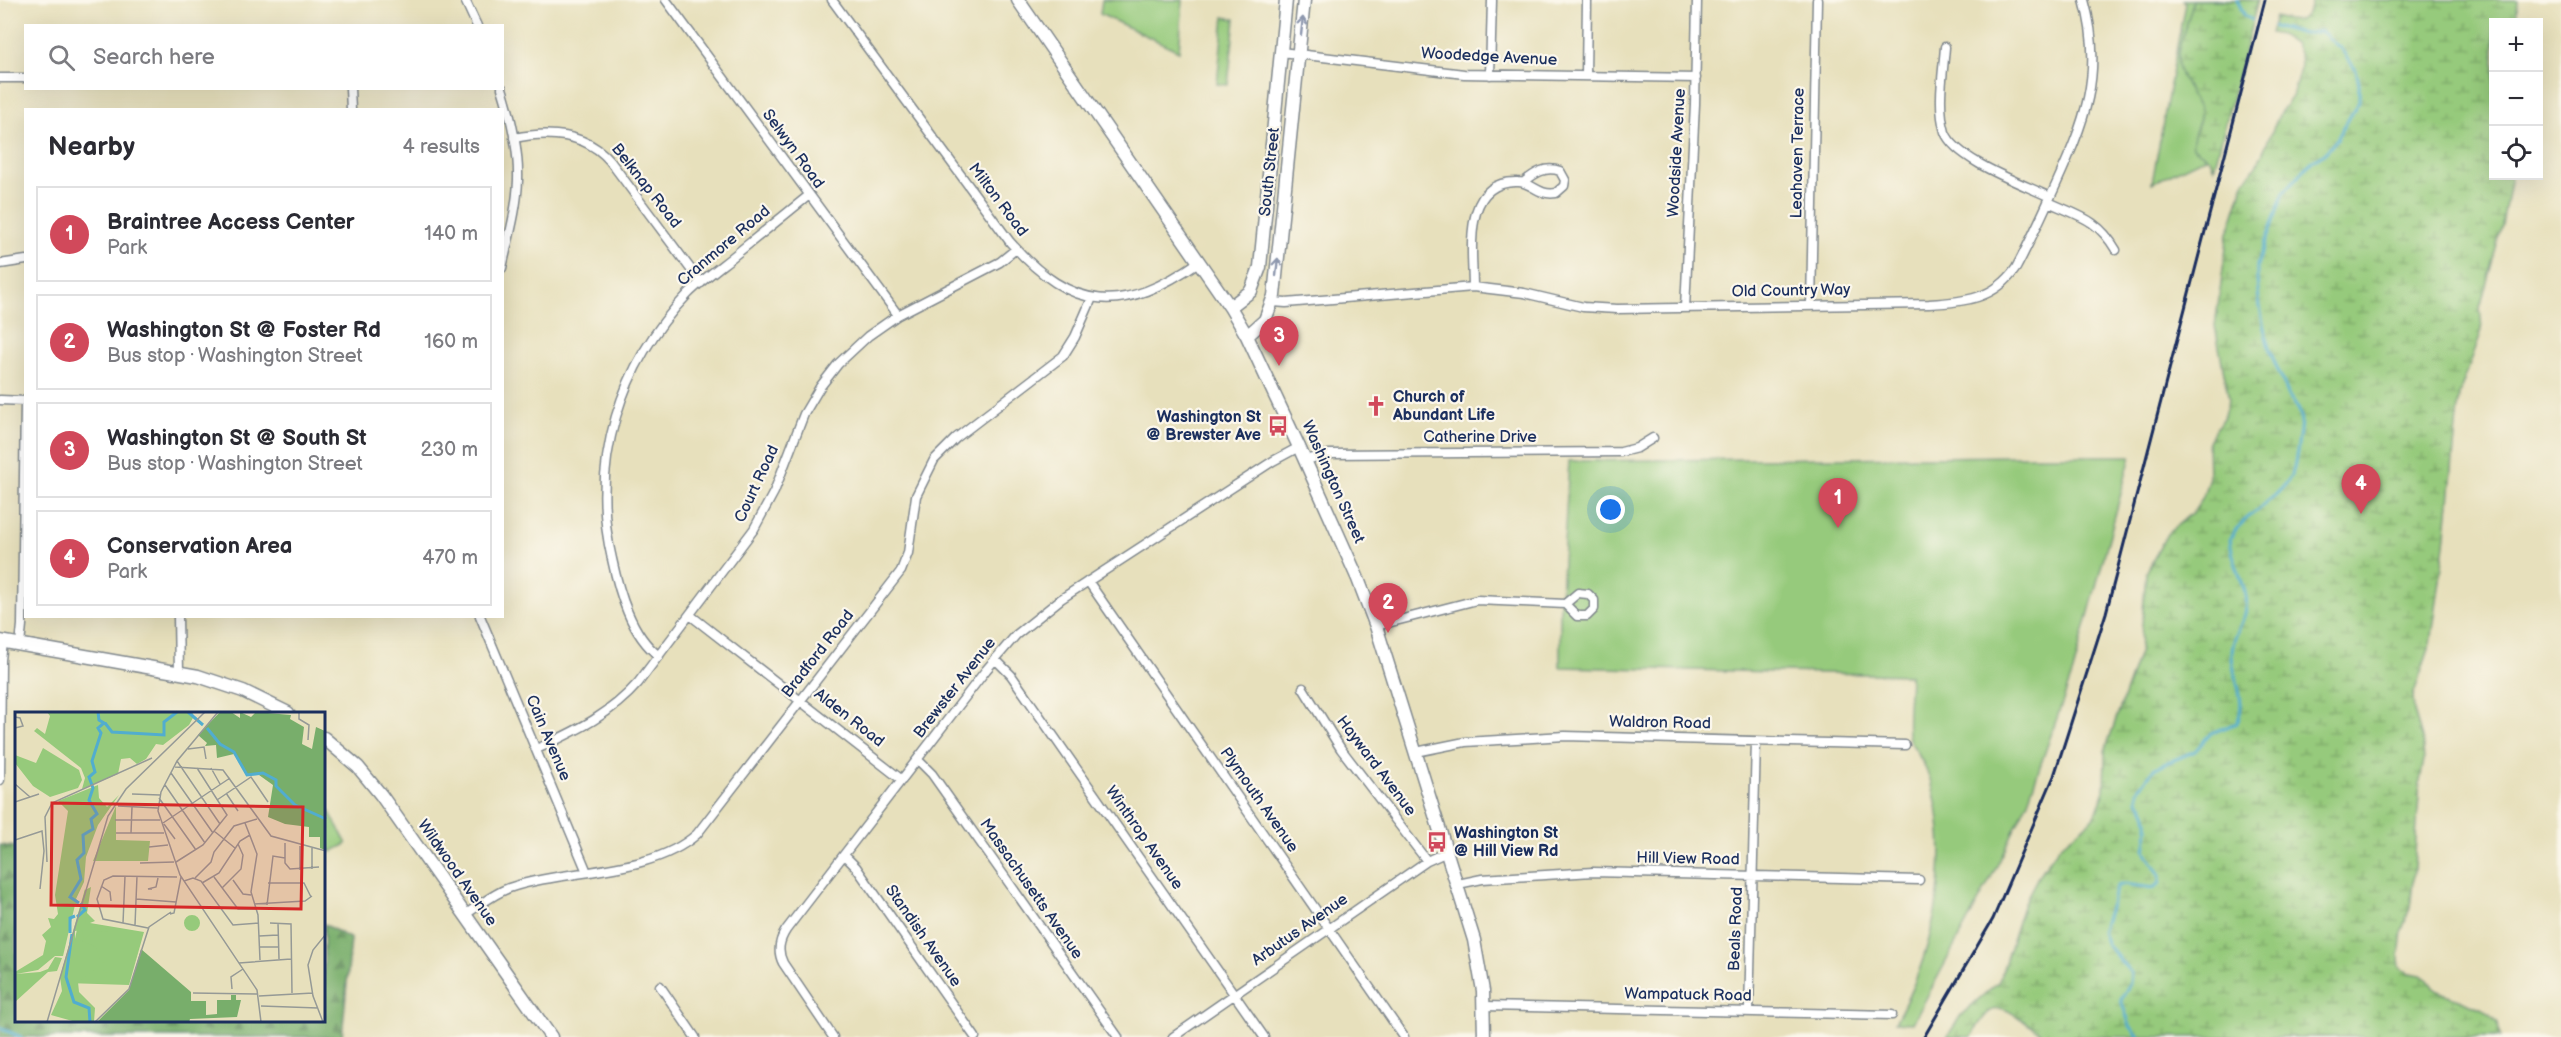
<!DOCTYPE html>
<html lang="en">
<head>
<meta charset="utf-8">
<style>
  body { margin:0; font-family:"Balsamiq Sans",sans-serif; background:#f2f2f3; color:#2b2b33 }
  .controls { position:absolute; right:18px; top:18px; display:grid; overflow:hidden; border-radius:0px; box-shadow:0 6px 24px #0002 }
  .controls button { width:54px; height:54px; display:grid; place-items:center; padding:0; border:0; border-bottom:2px solid #e1e1e2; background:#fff; color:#2b2b33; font:30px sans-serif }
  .you { position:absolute; left:1611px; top:510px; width:21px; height:21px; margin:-15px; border:4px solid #fff; border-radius:50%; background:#1a73e8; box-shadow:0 0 0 9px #1a73e833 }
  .badge { display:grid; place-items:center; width:39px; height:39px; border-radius:50%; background:#d1495b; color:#fff; font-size:20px; font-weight:700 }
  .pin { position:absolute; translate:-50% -50px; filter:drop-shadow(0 2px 3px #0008) }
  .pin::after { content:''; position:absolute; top:32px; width:21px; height:18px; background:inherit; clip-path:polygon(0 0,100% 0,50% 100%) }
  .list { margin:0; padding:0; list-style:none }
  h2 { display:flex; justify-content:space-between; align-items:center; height:78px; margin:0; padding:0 24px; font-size:26px }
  h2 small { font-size:20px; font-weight:400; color:#7c7c81 }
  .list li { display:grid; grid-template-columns:39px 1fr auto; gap:18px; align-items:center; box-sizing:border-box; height:96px; margin:0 12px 12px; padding:0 12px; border:2px solid #e1e1e2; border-radius:0px }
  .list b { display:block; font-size:22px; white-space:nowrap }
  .list p { margin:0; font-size:20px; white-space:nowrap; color:#7c7c81 }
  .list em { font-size:20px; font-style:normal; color:#7c7c81 }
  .icon { flex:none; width:33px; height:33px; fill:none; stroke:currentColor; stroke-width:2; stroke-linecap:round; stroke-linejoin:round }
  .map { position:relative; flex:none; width:2561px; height:1037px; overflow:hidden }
  .search { position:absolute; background:#fff; box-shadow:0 6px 24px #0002; left:24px; top:24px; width:480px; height:66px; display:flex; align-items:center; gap:15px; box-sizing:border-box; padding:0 21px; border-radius:0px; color:#7c7c81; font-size:22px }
  .panel { position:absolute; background:#fff; box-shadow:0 6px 24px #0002; left:24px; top:108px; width:480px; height:510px; border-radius:0px }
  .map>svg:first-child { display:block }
  .green { fill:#96ca7b; stroke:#587c6c; stroke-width:1.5 }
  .forest { fill:url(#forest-firs); stroke:#4a6e64; stroke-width:1.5 }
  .wetland { fill:url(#wetland-marsh); stroke:#587c6c; stroke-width:1.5 }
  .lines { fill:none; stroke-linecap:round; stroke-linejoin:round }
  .stream { stroke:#51adcf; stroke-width:3 }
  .street-casing { stroke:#81888d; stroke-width:11 }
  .secondary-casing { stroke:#81888d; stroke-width:15 }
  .street { stroke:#fff; stroke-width:8 }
  .secondary { stroke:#fff; stroke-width:12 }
  .rail { stroke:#1b2f5e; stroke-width:3 }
  .oneway { stroke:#8d97ae }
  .labels { text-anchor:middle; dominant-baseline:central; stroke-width:4.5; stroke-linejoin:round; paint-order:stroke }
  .street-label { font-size:16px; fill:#1b2f5e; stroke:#fbf7ec }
  .poi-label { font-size:16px; font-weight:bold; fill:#1b2f5e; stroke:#fbf7ec; text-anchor:start }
  .inset-river { fill:none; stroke:#51adcf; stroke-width:3 }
  .inset-road { fill:none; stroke:#959996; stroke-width:1.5 }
  .view { fill:#d62828; fill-opacity:0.15; stroke:#d62828; stroke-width:3 }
  .inset-edge { fill:none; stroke:#1b2f5e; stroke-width:3 }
</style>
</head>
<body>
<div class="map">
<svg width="2561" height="1037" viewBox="0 0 2561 1037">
  <defs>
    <pattern id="forest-firs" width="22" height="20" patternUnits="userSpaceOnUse" patternTransform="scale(1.5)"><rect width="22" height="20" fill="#78ae6b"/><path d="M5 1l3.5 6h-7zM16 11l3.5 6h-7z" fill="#628e5b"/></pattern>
    <pattern id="wetland-marsh" width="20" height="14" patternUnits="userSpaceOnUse" patternTransform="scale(1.5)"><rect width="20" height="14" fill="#96ca7b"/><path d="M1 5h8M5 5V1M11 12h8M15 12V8" fill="none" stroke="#7aa468"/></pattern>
  </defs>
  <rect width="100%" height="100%" fill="#fbf7ec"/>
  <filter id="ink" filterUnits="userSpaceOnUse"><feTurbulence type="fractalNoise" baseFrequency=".0167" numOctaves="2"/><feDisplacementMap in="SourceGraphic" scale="12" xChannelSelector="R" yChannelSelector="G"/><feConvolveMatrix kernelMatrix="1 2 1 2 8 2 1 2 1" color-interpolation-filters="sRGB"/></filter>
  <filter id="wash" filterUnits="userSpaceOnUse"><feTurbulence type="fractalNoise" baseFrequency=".008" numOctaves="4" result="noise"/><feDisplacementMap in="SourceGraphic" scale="24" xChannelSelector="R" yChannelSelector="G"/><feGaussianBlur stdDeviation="1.35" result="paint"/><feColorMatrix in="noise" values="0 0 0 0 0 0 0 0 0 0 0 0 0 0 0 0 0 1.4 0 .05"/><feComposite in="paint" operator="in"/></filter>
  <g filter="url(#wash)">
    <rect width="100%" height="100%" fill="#e7e0bc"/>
    <path class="green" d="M1102,0H1183L1179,51L1100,14Z
      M2183,0H2252L2212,154L2152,183L2185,3Z
      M1224,17L1235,19L1228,85L1217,84Z
      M2020,456H2131L2073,672L2028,801L1994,872L1913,1023L1895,1022C1932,958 1951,871 1935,797C1932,782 1926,767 1918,754C1916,749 1911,744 1909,739C1905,728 1910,688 1910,675L1560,667V612L1569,461Z
      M329,811L347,844L331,852L324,838V814Z"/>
    <path class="forest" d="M0,845L16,847V1020H324V924L351,939L342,1037H0Z"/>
    <path class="wetland" d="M2193,0H2258L2214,168L2210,159L2193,147C2190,134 2203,122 2200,111C2199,104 2193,101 2191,95C2186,86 2179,74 2178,64C2176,42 2190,22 2193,0Z
      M2313,0H2518L2516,22H2494V176H2511L2502,225L2480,308L2482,330L2459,395L2445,545L2431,643L2413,696L2414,711L2422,738L2424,760L2420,781L2413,882L2410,908L2402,930L2399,958L2400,967L2409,973L2421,975L2428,980L2435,990L2481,1008L2498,1023L2500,1037H2045L2040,1032C2005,1010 1995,990 1972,1037H1947L1961,1015L1999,981L2024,903L2040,873L2060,846L2094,818L2104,794L2105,751L2140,650L2146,573L2167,534L2195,510L2203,497L2209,477L2208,441L2223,418L2229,399L2215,326L2228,233L2244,183L2259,161L2280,113L2292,97L2301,66L2300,54L2294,43L2280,35L2270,33L2275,17C2298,23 2305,24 2313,0Z"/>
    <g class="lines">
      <path class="stream" d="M2237,0L2245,16L2252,20
        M0,1028L21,1037
        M2139,1037L2130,1026L2121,1000L2130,983L2131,973L2107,945L2102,932L2117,886L2124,884L2153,888L2160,883V875L2145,851C2148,830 2153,817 2138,800V790L2155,768L2195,751L2211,733L2237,723C2248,698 2232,679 2232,655C2231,634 2250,618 2246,597C2242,576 2231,560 2230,538C2245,513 2276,502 2291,476C2295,469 2303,420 2300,413C2298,406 2291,401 2288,394C2282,378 2274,363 2269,347C2262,325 2256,288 2257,265L2284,192L2312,161L2326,152L2337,139L2359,101V84L2356,70L2341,49L2321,31L2304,34L2273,26"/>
    </g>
  </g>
  <g filter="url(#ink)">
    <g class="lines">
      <g class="street-casing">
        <path id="street" d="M465,0L477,26
          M666,0L898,315
          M832,0L1010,242C1073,313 1123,315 1200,261
          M1945,47C1943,74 1937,106 1945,132C1955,160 2023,184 2050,197
          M1281,52L1464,74L1696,78
          M1490,75L1492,0
          M1586,76L1587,0
          M0,78H26
          M350,88L351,110
          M502,88C511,117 519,149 518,180C517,210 508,240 502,268
          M514,138C549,131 586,133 610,161L701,283
          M2048,202C2079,216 2098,219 2116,250
          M0,264L26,260
          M1473,287C1473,252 1461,180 1518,182C1532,182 1538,196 1556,193L1564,186L1565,180L1560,171C1545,166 1535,173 1524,182
          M1273,302L1286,303L1473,287L1524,293L1583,307L1617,309L1929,304C1964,302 1995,299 2016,268C2030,242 2042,215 2054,189C2084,123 2105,74 2084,0
          M1811,306L1817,0
          M1685,308L1695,104L1697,0
          M0,400L26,401
          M1305,460L1329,454L1621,452L1637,448L1653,438
          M1088,581L1404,1037
          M1578,593L1588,594L1594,600V609L1587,616H1577L1565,604Z
          M690,615L902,780
          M178,616L179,672
          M480,616L587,872
          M1376,626L1477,600L1565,604
          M20,645L22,625L25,401
          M659,656C631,635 619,592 612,559C589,463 620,364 688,294C701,281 716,270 730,259C756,238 782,217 808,196
          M995,659L1011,675L1264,1037
          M1303,688L1341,749L1427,861
          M537,749C575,731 609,716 638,683L754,529L774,492L804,414L820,387L838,364L868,336L898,315L1000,262L1016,249
          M1416,752L1465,742L1565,736L1905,745
          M918,760L932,774L1118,1037
          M0,780L1,660L3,642
          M844,855L856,867L975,1037
          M1458,884L1482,879L1593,872L1919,880
          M466,914C480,905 493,894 509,888C567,868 650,876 697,834L901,571L908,553L916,496L934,460L956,438L1063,356L1075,337L1092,298
          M660,986L695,1037
          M1484,1006L1892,1015
          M1749,1011L1756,741
          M833,1037L783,963C777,951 779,941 786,930L986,670L1016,635L1061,599L1273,461L1299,447
          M1173,1037L1427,861L1447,852"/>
      </g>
      <g class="secondary-casing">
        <path id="secondary" d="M1018,0L1230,307L1247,336L1299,447L1358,579L1376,626L1474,940L1483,991L1484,1037
          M1230,307L1251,291L1260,267L1286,0
          M1247,336L1265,320L1274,296L1304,0
          M0,641L198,676L243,691L288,713
          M324,738L358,767L381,795L551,1037"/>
      </g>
      <use href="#street" class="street"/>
      <use href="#secondary" class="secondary"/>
      <path class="rail" d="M1924,1037L1993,919L2054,776L2106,613L2265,0"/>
    </g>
    <defs><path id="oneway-shaft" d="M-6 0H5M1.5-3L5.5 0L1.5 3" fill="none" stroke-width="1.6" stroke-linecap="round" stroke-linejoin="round" transform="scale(1.5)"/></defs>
    <g class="oneway">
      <use href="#oneway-shaft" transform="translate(1302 26) rotate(-84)"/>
      <use href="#oneway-shaft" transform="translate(1277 267) rotate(-84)"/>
    </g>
  </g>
  <defs>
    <g id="church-bare" transform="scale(1.62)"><path d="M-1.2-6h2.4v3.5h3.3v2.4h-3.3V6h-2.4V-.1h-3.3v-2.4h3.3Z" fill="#d1495b" stroke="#fbf7ec" stroke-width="2.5" paint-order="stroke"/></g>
    <g id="bus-bare" transform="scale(1.62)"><path d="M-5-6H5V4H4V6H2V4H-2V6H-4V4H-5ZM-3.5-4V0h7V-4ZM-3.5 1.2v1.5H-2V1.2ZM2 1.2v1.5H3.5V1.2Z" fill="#d1495b" stroke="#fbf7ec" stroke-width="2.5" paint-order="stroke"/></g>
  </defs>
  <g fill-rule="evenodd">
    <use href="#church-bare" x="1376" y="406"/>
    <use href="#bus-bare" x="1278" y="426"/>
    <use href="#bus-bare" x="1437" y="842"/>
  </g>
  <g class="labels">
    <g class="street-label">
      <text transform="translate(1489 57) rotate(3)">Woodedge Avenue</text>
      <text transform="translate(793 149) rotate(54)">Selwyn Road</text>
      <text transform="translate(1677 153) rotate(-87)">Woodside Avenue</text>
      <text transform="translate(1798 153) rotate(-89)">Leahaven Terrace</text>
      <text transform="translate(1270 172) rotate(-84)">South Street</text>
      <text transform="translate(646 186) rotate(52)">Belknap Road</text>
      <text transform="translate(998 200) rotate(53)">Milton Road</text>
      <text transform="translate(724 246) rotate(-40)">Cranmore Road</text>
      <text transform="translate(1791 291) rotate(-1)">Old Country Way</text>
      <text x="1480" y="437">Catherine Drive</text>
      <text transform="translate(1333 482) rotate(66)">Washington Street</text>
      <text transform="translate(757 484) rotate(-65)">Court Road</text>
      <text transform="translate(818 654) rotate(-52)">Bradford Road</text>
      <text transform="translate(955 688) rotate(-52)">Brewster Avenue</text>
      <text transform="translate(849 718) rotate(38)">Alden Road</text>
      <text transform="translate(1660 723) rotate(1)">Waldron Road</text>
      <text transform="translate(548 738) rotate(67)">Cain Avenue</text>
      <text transform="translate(1376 766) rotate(53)">Hayward Avenue</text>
      <text transform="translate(1259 800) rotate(55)">Plymouth Avenue</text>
      <text transform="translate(1144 838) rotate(55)">Winthrop Avenue</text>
      <text transform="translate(1688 859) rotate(1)">Hill View Road</text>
      <text transform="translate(457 873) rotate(55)">Wildwood Avenue</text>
      <text transform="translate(1031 889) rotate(55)">Massachusetts Avenue</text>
      <text transform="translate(1736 929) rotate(-88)">Beals Road</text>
      <text transform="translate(1300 930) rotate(-35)">Arbutus Avenue</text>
      <text transform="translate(923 936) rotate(55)">Standish Avenue</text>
      <text transform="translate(1688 995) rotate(1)">Wampatuck Road</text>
    </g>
    <g class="poi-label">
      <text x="1393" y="397">Church of<tspan x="1393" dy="18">Abundant Life</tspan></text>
      <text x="1261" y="417" text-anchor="end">Washington St<tspan x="1261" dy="18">@ Brewster Ave</tspan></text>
      <text x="1454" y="833">Washington St<tspan x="1454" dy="18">@ Hill View Rd</tspan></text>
    </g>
  </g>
  <g transform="translate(15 712)">
    <rect width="310" height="310" fill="#e7e0bc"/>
    <path d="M101,94V128L135,129L133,149H78ZM76,175L72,201L80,209L75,211L129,220L114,273L51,271L70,178ZM169 211a8 8 0 1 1 16 0a8 8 0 1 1-16 0Z" fill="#96ca7b"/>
    <path d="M205,0H216L225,6V0L236,5L241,0L276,3L275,7L289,15L287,32L297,37L301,15L310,19V138L305,136V125H294V115L270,112L253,105L258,73L244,63L232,62L219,42L202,46L201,33L190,34L192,31L183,23ZM126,237L176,280V289H191V303L202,302V288H216V283H221V288H226L222,305L175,307L174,310H82L114,278Z" fill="#78ae6b"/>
    <path d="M32,0H177L179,4L174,13L148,33L141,32L131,47L122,52L115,46L106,47L103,62L67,77L70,66L66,56L19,19L22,16L30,22L35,4ZM28,36L64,58L67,68L63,76L35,85L18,74L0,51V43L21,51ZM83,73L84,86L92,95L104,83L83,113L71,145L69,170L61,187L64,190L60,193L48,244H40L23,258L1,262L25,260L33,257L40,245L47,246L42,259L33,260L0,290V260L28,243L31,229L27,223L36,215L33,206L39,207L43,202L40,183L53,99L43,89ZM70,177L71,212L76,216L86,213L94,219L77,220L69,228L67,218L60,219V232L65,228L81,235L85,248L92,253L88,258L95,263L89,266L79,258L63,270L64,280L80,296L79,310H61L36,303L47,279L45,265Z" fill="#96ca7b"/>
    <path class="inset-river" d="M173,0L188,13M90,11L97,20L149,23V10L162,0M192,16L205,32L219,40L232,63L248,61L261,68V74L280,93L311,107M64,191L55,185L66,167L62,148L69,141L68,123L78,117L76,107L82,102L74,88L78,76L74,65L80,60L77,49L86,21L83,16L89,11L84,8L83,0M62,205L70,198L66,191M55,221V206L60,204M57,222L51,265L59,290L74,296L75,310"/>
    <path class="inset-road" d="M203,0L162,49L146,80L143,99L165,163L242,278L246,310M284,0V7L294,13L293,28M0,5L5,6L8,14L0,16M173,37L189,35L191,47M162,49L205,112M160,55L208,58L256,124L311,139M196,56L205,72M156,61L198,121M0,72L15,85M150,73L190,131M211,81L223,99M117,82L145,83M144,86L181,138M202,88L236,65L253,90M0,90L24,82M103,94L143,96M100,108H145M148,111L215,66M230,111L242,142L236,180L243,203L245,248M149,112L160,127M199,119L220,136M101,121H149M116,121L117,95M0,128L27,119L29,139L25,177M270,131V151L275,157L304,155M134,135L153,133M32,150L30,105L37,91L137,46M161,150L188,133L212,103L182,56M125,151L159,150M297,157V136M285,158V134M199,165L223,197H241M180,166L196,150L199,140L219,114L242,107M218,168L228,182L236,183M169,169L178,166L186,169L218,213L243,211M187,171L204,161L225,129L235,123M253,171H289L296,185M86,174L95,180L96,189M207,176L226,157L228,143L223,132M137,177H133L141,175L143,166M121,187L161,190M239,192L290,189L297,184M252,193L258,144L270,146M155,202L159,201L166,165M108,211L110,164M255,211L276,212L277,281M263,211L264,247M120,213L122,164M133,216L88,207L82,187L89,168L98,164L162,165M244,224L263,223M245,235H264M224,251L276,247M217,277L216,265L228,257M178,281L242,282M244,284L298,281M246,294L303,296M32,310L93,104L111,77L190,0M80,310L114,277L134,215L156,200M308,310L298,284L293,253L298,238L311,222"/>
    <path class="view" d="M37,91L288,95L286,197L36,193Z"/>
    <rect width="310" height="310" class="inset-edge"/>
  </g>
</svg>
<div class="controls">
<button>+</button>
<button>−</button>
<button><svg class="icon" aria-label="locate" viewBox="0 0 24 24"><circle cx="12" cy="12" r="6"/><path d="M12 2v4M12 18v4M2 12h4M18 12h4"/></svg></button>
</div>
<div class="you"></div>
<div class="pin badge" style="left:1838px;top:528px">1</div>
<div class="pin badge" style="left:1388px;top:633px">2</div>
<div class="pin badge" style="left:1279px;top:366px">3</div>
<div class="pin badge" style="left:2361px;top:514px">4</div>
<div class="search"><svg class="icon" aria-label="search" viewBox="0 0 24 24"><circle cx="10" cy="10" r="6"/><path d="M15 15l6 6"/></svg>Search here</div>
<section class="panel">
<h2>Nearby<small>4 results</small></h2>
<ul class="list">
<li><span class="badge">1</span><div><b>Braintree Access Center</b><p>Park</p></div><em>140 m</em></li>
<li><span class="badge">2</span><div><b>Washington St @ Foster Rd</b><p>Bus stop · Washington Street</p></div><em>160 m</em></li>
<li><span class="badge">3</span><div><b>Washington St @ South St</b><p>Bus stop · Washington Street</p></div><em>230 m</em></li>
<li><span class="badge">4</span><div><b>Conservation Area</b><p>Park</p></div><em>470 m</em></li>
</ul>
</section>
</div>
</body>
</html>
